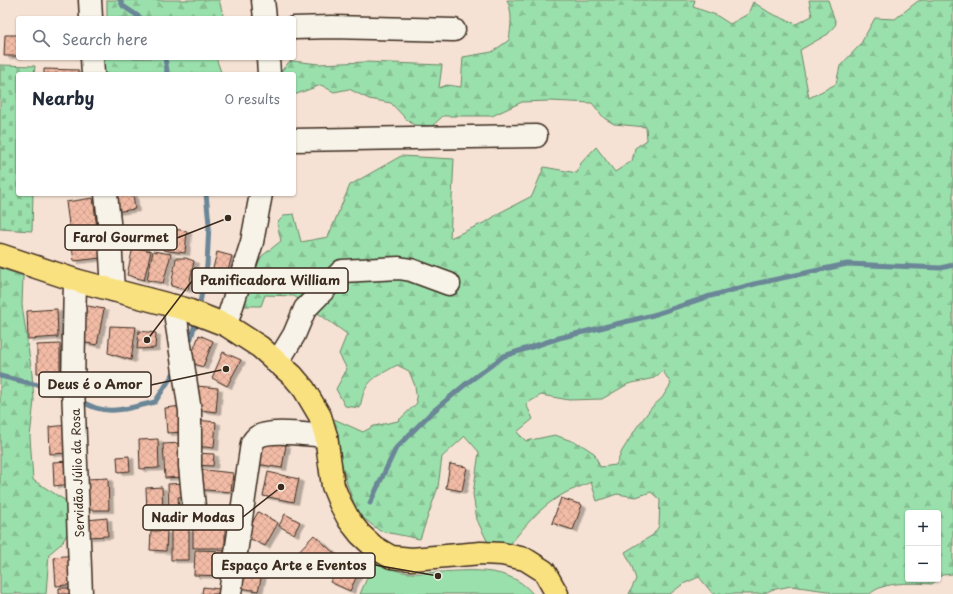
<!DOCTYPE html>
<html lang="en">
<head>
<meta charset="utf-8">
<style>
  body { margin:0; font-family:"Playpen Sans",sans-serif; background:#f2f2f3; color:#1f2937 }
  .controls { position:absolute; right:12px; bottom:12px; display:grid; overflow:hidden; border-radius:4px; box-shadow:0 1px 3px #0004 }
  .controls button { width:36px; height:36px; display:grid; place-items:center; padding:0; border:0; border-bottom:1px solid #e0e1e3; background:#fff; color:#1f2937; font:20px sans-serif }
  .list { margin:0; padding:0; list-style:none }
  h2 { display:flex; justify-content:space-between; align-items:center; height:52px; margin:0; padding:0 16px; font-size:17px }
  h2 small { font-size:13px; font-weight:400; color:#747a83 }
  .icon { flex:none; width:22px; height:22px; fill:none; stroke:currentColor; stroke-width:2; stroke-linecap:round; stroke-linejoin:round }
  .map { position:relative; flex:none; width:953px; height:594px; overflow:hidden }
  .search { position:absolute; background:#fff; box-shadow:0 1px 3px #0004; left:16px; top:16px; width:280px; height:44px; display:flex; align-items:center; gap:10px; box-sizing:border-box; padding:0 14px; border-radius:4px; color:#747a83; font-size:15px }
  .panel { position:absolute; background:#fff; box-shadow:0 1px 3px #0004; left:16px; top:72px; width:280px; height:124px; border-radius:4px }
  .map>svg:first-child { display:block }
  .forest { fill:url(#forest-firs); stroke:#6a8565; fill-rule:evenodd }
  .cemetery { fill:url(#cemetery-stones); stroke:#6a8565 }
  .pitch { fill:#9ae0ac; stroke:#6a8565 }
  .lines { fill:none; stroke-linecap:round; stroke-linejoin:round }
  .stream { stroke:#6a8697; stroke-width:5 }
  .building { fill:url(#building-cross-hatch); stroke:#3b2a1e; filter:url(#shadow) }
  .minor-casing { stroke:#3b2a1e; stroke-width:25 }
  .major-casing { stroke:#3b2a1e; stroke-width:25 }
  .minor { stroke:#f7f3e8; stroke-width:22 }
  .major { stroke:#fae180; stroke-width:22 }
  .labels { text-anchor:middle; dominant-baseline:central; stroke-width:3; stroke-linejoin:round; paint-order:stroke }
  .street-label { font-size:12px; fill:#3b2a1e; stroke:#f7f3e8 }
  .leader { fill:none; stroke:#3b2a1e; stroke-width:1.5 }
  .callout-dot { fill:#3b2a1e; stroke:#f7f3e8; stroke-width:1.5 }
  .callout { fill:#f7f3e8; stroke:#3b2a1e; stroke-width:1.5 }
  .callout-label { font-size:13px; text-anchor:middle; font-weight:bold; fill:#3b2a1e }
</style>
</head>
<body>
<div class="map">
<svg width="953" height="594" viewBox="0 0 953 594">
  <defs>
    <pattern id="forest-firs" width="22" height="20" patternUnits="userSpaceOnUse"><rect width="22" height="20" fill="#9ae0ac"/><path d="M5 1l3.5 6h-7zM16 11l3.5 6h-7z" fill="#86c094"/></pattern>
    <pattern id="cemetery-stones" width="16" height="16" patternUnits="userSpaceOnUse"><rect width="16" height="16" fill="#9ae0ac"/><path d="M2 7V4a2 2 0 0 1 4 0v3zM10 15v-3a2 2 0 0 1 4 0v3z" fill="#86c094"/></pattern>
    <pattern id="building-cross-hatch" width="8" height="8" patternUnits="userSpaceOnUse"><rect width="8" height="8" fill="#f2bba6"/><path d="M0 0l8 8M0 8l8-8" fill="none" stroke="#d0a18e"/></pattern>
    <filter id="shadow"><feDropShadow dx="4.5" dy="2.5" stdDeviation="0" flood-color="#0004"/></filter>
  </defs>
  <rect width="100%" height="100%" fill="#f6e2d4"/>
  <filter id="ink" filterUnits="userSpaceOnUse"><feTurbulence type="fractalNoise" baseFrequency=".025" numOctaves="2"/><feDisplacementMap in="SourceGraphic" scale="8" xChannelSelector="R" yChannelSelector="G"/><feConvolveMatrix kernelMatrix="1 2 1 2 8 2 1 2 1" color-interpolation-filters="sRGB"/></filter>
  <g filter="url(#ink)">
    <path class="forest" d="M107,0H219L223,14L220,18H107Z
      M507,0H695L693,7L716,15L730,24L748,14L753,2L770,13L796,24L812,16L809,0H828L836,24L828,34L800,50L809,98L836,84L840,66L860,45L875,18L895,19L918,1L923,0H953V574L942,575L938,579V513H908V579H938L932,584C914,583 883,581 870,594H833L827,591L791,586L771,590L763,594H713L699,577L683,584L670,594H629L636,579L631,564L625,552L653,535L659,526L660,500L651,492L636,497L617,494L597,501L591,482C581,487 569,490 560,496C539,508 524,527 509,546L491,549L477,520L473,494L479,452L465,436L442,457L438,487L420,539L380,531L358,514L347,484L332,428L334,419L363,432L374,426L398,421L417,403L415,386L409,371L397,365C373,379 365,379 360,408L345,406L336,389L347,369L339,354L347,334L294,296L265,295L261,306H237L252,273L262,256L281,241L277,223L285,215L294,214L301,242L328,237L350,185L401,156L454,159L450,238L488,221L499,213L532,196L544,167L577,173L581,163L596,147L615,172L632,161L635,148L647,140L646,127L614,124L604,118L592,103L549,101L522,102L492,116H443L432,126L414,125L406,119L391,103L369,99L349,89L334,92L321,85L294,95V74H279L289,62L293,61L319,64L366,62L442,65L439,88L447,85L461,87L463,57L492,52L509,40C511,26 513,13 507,0ZM663,371L671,384L662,398L652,407L637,427L622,451L616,465L600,467L594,453L580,444L555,435L526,441L517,432L533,419L526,404L541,395L569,400L602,399L628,384L654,378Z
      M100,58H216L221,72L219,74H97Z
      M0,268L23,276L22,305L32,374L34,400L30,437L33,480L71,504V527L62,543L49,554L46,594H0Z"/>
    <path class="cemetery" d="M0,65L35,66L34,74H18V194H33L32,231L0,229Z"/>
    <path class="pitch" d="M374,562C387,567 399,573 413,573C452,574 505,559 533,594H360Z"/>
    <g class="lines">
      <path class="stream" d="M120,0L123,6L141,18
        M165,58L167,71L166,74
        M199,308L207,265L209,224L206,194
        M187,346L191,338L196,320
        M0,376L38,385L67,396
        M79,401C85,403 90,406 96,408C115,414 137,406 155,402L177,368
        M370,503L396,448L430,414L467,383L504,356L559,338L653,315L707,297L754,284L847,264L941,268L953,265"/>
    </g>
    <path class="building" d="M5,35H18V56H4Z
      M44,69L78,70V74H44Z
      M113,194H133L135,209L115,212Z
      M93,198L101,258L74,261L66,202Z
      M166,228L187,231L185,253L163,250Z
      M133,247L151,251L144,280L127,275Z
      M153,251L171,254L163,283L147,280Z
      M217,252L232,256L222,292L208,289Z
      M176,258H186L194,261L188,290L171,286Z
      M83,305L104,309L97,345L76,341Z
      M57,309L58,337L28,339L27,311Z
      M110,326L136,327L131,360L108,353Z
      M139,331L156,333L155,348L137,349Z
      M199,335L213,341L203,367L189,362Z
      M60,344V373H37V345Z
      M223,352L241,360L227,386L212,378Z
      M197,386L218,388L216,412L194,409Z
      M182,406L184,432L167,433L165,408Z
      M197,420L216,422L214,448L195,446Z
      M68,425L70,453L50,454L49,427Z
      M158,439L159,468L140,469L139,440Z
      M260,440L286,445L282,468L256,464Z
      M184,443L186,477L165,478L163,444Z
      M195,453L214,454L213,466L194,465Z
      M129,456L130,471L118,472L117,457Z
      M70,461L71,484L54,486L53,462Z
      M450,464L467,467L462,491L446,488Z
      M196,469L233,473L231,492L194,489Z
      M268,472L299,479L294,502L263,496Z
      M108,478L109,510H89L87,479Z
      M187,483L188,496L178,497L179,511L169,512L168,484Z
      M162,487L163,512H147L146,488Z
      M561,498L582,505L573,530L552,523Z
      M258,512L278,523L265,546L245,536Z
      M285,514L300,522L294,534L279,526Z
      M107,518L108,536L88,537L87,520Z
      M193,525H225V548H193Z
      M189,529V560H171V530Z
      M151,531H167L166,551L150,550Z
      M314,535L336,555L317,575L295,555Z
      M195,550L227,551L226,576L194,575Z
      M76,555L78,584L56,586L54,557Z
      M242,558L254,560L252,568L263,571L258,591L236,587Z
      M341,560L360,569L350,591L330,582Z
      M203,587L219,589L218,594H202Z
      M59,588H77V594H59Z"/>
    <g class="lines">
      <g class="minor-casing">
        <path id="minor" d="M90,0L91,18
          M263,0L265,18
          M294,28L332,27L454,30
          M92,58L93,74
          M268,58L269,74
          M294,140L536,136
          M106,194L109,222L113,290
          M75,280L73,386L81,594
          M174,306L190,411V466L195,517
          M226,325L252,242L261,194
          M277,363L294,335L305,309L342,271L399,268L411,270L449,284
          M230,594L252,443C253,442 254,440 256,438C268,428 309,435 326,436"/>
      </g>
      <g class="major-casing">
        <path id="major" d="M0,255L75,280L185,309L226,325L260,347L293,376L304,389L320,416L326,436L333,486L340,503L349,520L360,534L374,547L391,557L412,559L481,553L502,554L525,559L544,571L557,594"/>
      </g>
      <use href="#minor" class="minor"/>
      <use href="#major" class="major"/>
    </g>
  </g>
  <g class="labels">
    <g class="street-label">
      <text transform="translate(77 473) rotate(-92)">Servidão Júlio da Rosa</text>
    </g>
  </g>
  <path class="leader" d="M228 218L177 238M147 340L192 281M226 369L151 385M281 487L243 517M438 576L375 565"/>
  <g class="callout-dot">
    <circle cx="228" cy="218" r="4"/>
    <circle cx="147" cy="340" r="4"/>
    <circle cx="226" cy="369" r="4"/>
    <circle cx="281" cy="487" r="4"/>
    <circle cx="438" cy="576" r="4"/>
  </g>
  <g class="callout">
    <rect x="65" y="225" width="112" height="25" rx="4"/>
    <rect x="192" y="268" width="156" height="25" rx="4"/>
    <rect x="39" y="372" width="112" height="25" rx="4"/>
    <rect x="143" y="505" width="100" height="25" rx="4"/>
    <rect x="212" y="553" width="163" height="25" rx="4"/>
  </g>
  <g class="callout-label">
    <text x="121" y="242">Farol Gourmet</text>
    <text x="270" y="285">Panificadora William</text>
    <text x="95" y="389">Deus é o Amor</text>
    <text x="193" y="522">Nadir Modas</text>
    <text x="294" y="570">Espaço Arte e Eventos</text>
  </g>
</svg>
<div class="controls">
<button>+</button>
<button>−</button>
</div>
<div class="search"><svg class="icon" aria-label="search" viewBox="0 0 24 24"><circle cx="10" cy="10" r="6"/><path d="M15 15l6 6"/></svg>Search here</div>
<section class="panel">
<h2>Nearby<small>0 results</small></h2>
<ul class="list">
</ul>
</section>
</div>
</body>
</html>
